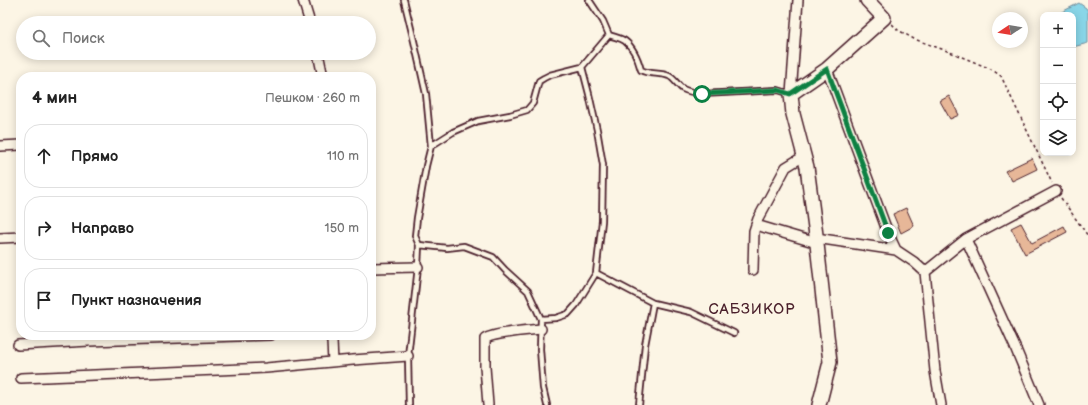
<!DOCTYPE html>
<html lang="ru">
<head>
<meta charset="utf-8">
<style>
  body { margin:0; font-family:"Balsamiq Sans",sans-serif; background:#f6f6f6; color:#222 }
  .controls { position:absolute; right:12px; top:12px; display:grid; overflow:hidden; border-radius:8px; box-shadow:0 2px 10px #0003 }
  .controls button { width:36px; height:36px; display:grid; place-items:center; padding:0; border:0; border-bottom:1px solid #e0e0e0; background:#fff; color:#222; font:20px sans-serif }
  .compass { position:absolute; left:992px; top:12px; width:36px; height:36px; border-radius:50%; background:#fff; box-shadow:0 2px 10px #0003; rotate:258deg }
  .stop { position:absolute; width:12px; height:12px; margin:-9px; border:3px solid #0b8043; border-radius:50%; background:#fff }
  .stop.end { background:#0b8043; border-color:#fff; box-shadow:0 1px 4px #0008 }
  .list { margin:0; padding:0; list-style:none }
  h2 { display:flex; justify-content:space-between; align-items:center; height:52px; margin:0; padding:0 16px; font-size:17px }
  h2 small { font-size:13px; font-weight:400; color:#767676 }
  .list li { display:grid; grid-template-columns:26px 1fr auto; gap:12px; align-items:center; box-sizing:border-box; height:64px; margin:0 8px 8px; padding:0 8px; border:1px solid #e0e0e0; border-radius:16px }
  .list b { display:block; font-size:15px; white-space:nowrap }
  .list em { font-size:13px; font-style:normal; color:#767676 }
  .icon { flex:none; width:22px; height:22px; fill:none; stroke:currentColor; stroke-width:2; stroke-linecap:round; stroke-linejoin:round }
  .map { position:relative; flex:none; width:1088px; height:405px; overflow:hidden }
  .search { position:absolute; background:#fff; box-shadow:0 2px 10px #0003; left:16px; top:16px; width:360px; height:44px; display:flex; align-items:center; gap:10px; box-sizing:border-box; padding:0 14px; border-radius:22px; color:#767676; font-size:15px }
  .panel { position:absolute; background:#fff; box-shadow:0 2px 10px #0003; left:16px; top:72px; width:360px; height:268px; border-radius:16px }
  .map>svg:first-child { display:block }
  .water { fill:#89d6e8; stroke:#708d9c }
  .building { fill:#e7b798; stroke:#4a1f2b }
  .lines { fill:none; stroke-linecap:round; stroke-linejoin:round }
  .lane-casing { stroke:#4a1f2b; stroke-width:8 }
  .street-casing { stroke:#4a1f2b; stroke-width:12 }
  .secondary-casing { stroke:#4a1f2b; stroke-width:16 }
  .path { stroke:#4a1f2b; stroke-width:1.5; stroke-dasharray:3 3; stroke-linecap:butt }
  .lane { stroke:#fcf5e5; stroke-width:4.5 }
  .street { stroke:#fcf5e5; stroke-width:9 }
  .secondary { stroke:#fcf5e5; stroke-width:13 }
  .route { stroke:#0b8043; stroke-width:5 }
  .labels { text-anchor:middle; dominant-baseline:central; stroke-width:4; stroke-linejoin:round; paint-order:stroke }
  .quarter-label { font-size:15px; letter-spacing:1px; fill:#4a1f2b; stroke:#fcf5e5 }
</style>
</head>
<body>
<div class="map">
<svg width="1088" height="405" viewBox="0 0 1088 405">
  <rect width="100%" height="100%" fill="#fcf5e5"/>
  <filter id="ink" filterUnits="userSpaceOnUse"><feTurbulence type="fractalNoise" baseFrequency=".025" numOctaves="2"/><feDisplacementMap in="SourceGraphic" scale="8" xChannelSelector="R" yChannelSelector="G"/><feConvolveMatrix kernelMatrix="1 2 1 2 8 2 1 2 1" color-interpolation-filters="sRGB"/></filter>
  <g filter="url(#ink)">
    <path class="water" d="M1079,3L1086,8L1088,11V43L1073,47V15H1056Z"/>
    <path class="building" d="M949,96L959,115L950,119L940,101Z
      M1032,158L1037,169L1012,181L1010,177H1009L1005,171Z
      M906,208L914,226L901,233L893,214Z
      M1021,223L1032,243L1064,226L1067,232L1025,254L1011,228Z"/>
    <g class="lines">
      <g class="lane-casing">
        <path id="lane" d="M404,0L414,41L426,94L431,146L426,166L417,218L415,236L419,245L447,248L464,246L493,257L505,270L528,291L541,319L540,349L543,388L547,405
          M609,35C614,37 621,38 625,41C634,48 638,59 641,70C649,75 660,72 669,76C675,79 678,86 683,89C689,92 696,93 702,94L778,90L791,94
          M431,146L453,132L478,121L510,115L527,110L533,103L539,81L544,78L550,75L582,67
          M596,273L653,303L645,345L639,405
          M653,303L691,312L734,333
          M541,319L556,318L568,314L576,305L596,273L602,221L603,165L597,130L589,94L582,67L609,35L603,21L589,0
          M409,405L408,356L418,267L419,245"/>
      </g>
      <g class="street-casing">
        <path id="street" d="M303,0L310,23
          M318,53L323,77
          M827,69L888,233L896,250L914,262L925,272L935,371L941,405
          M791,94L798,0
          M0,146L21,145
          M756,225L817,243
          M0,238L21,237
          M816,238L896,250
          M966,239L1015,347L1039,405
          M371,268L418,267
          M753,270L754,231L758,219L786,167L804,156
          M925,272L966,239L1056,191
          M329,335L332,341L333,362
          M18,345L89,341L271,335
          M21,378L266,368L353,360L408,356
          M488,405L485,367V339C492,333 530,330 541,329"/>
      </g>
      <g class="secondary-casing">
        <path id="secondary" d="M819,405L830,362L816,235L807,167L793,114L791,94L827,69L884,18L867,0"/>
      </g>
      <path class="path" d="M892,24L898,30L914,39L950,52L991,69L1001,76L1052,183
        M1061,198L1088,236"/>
      <use href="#lane" class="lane"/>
      <use href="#street" class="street"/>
      <use href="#secondary" class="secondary"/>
    </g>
  </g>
  <g class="lines" filter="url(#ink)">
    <path class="route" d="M702,94L778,90L790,94L827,69L888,233"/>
  </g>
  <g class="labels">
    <g class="quarter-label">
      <text x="752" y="309">САБЗИКОР</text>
    </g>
  </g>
</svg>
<div class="controls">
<button>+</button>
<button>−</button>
<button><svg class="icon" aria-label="locate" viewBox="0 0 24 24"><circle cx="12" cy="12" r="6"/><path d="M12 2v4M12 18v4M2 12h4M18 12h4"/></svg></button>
<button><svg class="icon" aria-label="layers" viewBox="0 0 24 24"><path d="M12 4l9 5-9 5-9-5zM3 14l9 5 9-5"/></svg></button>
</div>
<svg class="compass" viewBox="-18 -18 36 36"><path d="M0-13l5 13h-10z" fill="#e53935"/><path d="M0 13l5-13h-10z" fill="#767676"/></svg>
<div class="stop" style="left:702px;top:94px"></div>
<div class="stop end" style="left:888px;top:233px"></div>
<div class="search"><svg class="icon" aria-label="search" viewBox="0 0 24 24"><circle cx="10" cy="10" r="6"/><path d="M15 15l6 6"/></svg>Поиск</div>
<section class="panel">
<h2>4 мин<small>Пешком · 260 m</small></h2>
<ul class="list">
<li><svg class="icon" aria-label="ahead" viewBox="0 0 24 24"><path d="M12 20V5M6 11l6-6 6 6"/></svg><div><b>Прямо</b></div><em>110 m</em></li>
<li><svg class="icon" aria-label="right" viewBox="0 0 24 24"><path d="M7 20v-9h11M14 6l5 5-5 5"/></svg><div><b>Направо</b></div><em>150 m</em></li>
<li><svg class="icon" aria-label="arrive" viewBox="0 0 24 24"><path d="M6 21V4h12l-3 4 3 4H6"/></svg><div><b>Пункт назначения</b></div></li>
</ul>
</section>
</div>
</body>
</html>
